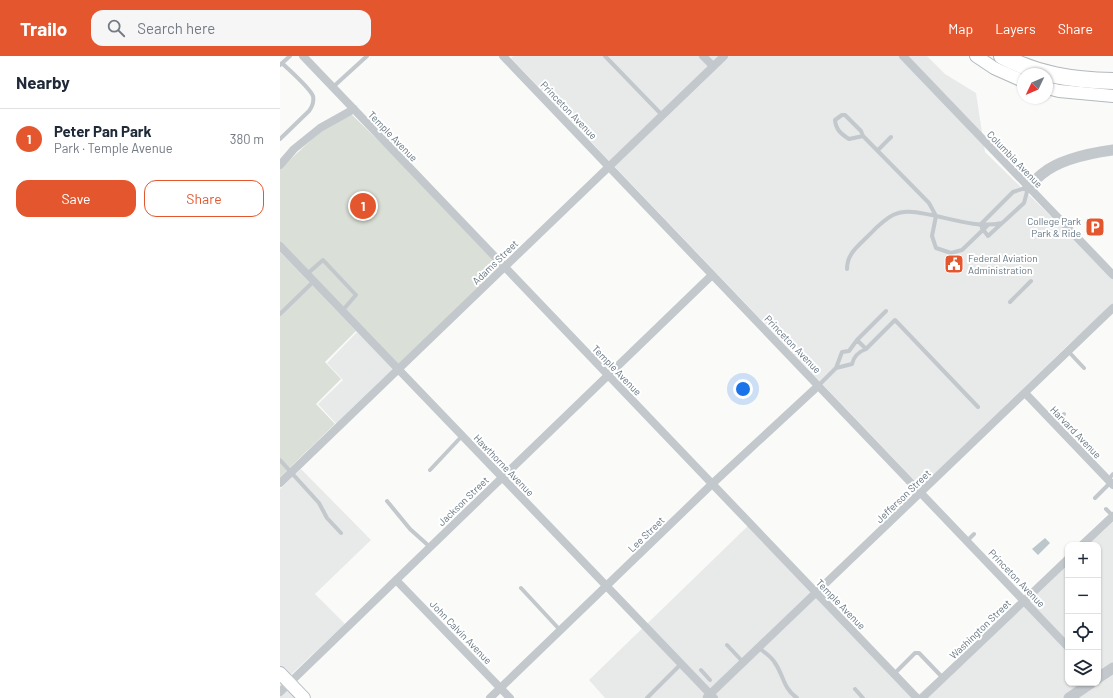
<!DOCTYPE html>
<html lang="en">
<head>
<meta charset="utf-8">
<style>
  body { margin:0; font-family:Barlow,sans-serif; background:#f6f6f7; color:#1f2937 }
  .controls { position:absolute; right:12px; bottom:12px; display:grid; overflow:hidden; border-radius:8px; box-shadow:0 1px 3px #0004 }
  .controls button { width:36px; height:36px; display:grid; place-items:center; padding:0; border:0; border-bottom:1px solid #e0e1e3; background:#fff; color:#1f2937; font:20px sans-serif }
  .compass { position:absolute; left:737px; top:12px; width:36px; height:36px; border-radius:50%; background:#fff; box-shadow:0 1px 3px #0004; rotate:226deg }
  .you { position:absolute; left:463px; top:333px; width:14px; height:14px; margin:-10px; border:3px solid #fff; border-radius:50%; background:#1a73e8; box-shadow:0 0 0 6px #1a73e833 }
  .badge { display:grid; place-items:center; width:26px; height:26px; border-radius:50%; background:#e4572e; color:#fff; font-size:13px; font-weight:700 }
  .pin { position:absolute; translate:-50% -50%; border:2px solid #fff; box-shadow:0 1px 4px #0006 }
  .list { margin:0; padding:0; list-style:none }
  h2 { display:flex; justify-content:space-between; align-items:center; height:52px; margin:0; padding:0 16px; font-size:17px }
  h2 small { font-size:13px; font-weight:400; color:#747a83 }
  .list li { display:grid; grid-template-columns:26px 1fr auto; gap:12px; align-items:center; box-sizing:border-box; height:60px; padding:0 16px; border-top:1px solid #e0e1e3 }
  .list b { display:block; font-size:15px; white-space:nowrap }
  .list p { margin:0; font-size:13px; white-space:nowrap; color:#747a83 }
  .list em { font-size:13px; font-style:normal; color:#747a83 }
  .actions { display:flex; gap:8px; padding:12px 16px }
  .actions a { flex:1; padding:9px 0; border:1px solid #e4572e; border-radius:12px; text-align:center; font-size:14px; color:#e4572e }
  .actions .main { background:#e4572e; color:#fff }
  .icon { flex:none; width:22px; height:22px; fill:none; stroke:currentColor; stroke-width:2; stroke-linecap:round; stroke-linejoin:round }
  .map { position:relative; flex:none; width:833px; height:642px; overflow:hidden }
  header { display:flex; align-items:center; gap:24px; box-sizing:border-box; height:56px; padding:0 20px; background:#e4572e; color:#fff }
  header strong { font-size:19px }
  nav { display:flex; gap:22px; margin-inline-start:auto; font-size:14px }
  .search { width:280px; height:36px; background:#f6f6f7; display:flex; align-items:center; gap:10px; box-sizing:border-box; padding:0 14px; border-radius:12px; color:#747a83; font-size:15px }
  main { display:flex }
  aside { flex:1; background:#fff }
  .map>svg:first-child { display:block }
  .built { fill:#e8e9e9 }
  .green { fill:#dadfd7 }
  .water { fill:#bbc7cb }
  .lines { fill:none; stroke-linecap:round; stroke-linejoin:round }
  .secondary-casing { stroke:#b3babf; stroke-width:14 }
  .motorway-casing { stroke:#b4b9bd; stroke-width:18 }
  .service { stroke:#c3c8cc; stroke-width:4 }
  .minor { stroke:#c3c8cc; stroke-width:8 }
  .tertiary { stroke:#c3c8cc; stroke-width:11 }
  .secondary { stroke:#fff; stroke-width:12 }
  .motorway { stroke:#fff; stroke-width:16 }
  .labels { text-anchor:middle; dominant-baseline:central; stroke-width:4; stroke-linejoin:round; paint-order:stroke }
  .street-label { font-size:10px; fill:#657683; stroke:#fff }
  .poi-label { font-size:10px; fill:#657683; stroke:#fff; text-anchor:end }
</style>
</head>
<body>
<header>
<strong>Trailo</strong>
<div class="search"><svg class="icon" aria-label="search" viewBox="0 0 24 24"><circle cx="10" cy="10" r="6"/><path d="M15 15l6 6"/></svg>Search here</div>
<nav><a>Map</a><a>Layers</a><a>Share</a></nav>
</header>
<main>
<aside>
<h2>Nearby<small></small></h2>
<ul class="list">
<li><span class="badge">1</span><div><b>Peter Pan Park</b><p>Park · Temple Avenue</p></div><em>380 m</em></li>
</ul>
<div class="actions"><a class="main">Save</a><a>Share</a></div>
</aside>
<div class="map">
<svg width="833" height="642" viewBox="0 0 833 642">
  <rect width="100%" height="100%" fill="#fafaf8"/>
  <path class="built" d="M234,0H647L665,18L696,37L705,96L833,221V250L789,288L641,431L231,2Z
    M77,276L119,316L61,373L38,348L63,324L47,307Z
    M21,413L91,484L35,538L65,568L3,626L18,642H0V433Z
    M833,466V642H325L309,624L471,467L638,639L788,506V627H818V489H807Z"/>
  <path class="green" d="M69,56L228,211L119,316L0,188V113L42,74Z
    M0,196L76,275L45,306L61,323L36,348L55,368L0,421Z"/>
  <path class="water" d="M765,482L770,487L758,499L752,493Z"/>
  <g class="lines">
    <g class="secondary-casing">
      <path id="secondary" d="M696,0L714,12L743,25
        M767,32L779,35L833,40
        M0,617L24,642"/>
    </g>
    <g class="motorway-casing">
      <path id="motorway" d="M722,0C758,19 792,24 833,25"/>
    </g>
    <path class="service" d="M325,0L382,59
      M0,9L10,0
      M53,31L87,0
      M583,80L581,75L565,59H562L555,64C556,74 561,78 569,83L583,80L649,147L656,160L652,180L656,192L671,197L682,194L708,169
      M0,83L29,55C32,51 34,45 33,40C29,31 10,15 2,7
      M598,94L611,81
      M700,169L733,136L748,131
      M702,172L708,180L744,147L748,132
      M567,213C567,198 577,191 587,181C595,173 603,164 613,159C626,153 639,157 652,159C675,164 699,172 722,167
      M27,218L43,204L76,239L62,255
      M730,246L751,225
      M0,258L34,225
      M577,284L586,293
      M788,295L804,312
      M556,312L572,308C574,300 578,296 586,293L615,264L698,351
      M538,330L556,312L562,296L569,295L577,284L606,255
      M774,367L784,358
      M0,404L39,447L47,462L61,477
      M150,414L182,380
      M828,424L833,418
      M815,442L831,426
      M107,445L130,473L150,491
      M826,453L833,460
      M687,485L694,478
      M241,532L280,574
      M447,589L463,606
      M479,592C484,596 492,601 495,607C504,620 503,632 517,642
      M421,614L430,624
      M614,618L635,597H639L663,622
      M575,633L583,642
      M367,642L401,608"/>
    <path class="minor" d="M23,0L637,642
      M223,0L788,591
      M423,0L433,10
      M623,0L833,219
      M0,109L14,93L40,72L74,53
      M0,190L434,642
      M745,337L833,429
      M0,427L444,0
      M802,489L833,460
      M116,524L230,642
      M0,636L432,219
      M427,641L833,252
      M210,642L432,428L538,330
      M642,642L788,503"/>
    <path class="tertiary" d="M748,131C753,127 757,122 762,118C780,103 811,97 833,94
      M818,622L833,612
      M789,642L811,627"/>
    <use href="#secondary" class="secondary"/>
    <use href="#motorway" class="motorway"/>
  </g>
  <defs>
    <g id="parking-square" transform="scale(1)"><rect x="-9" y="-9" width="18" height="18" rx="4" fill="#e4572e" stroke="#fff"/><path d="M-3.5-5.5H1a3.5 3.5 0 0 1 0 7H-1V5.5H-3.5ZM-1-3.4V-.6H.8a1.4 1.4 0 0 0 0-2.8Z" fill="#fff"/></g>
    <g id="civic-square" transform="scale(1)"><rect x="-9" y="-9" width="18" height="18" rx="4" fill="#e4572e" stroke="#fff"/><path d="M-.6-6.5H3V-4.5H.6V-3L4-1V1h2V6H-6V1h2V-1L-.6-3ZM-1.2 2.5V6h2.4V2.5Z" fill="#fff"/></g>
  </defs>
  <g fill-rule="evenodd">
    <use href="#parking-square" x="815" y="171"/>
    <use href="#civic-square" x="674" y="208"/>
  </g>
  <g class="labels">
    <g class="street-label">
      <text transform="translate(289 54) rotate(46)">Princeton Avenue</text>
      <text transform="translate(113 80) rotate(46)">Temple Avenue</text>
      <text transform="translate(735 103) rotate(46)">Columbia Avenue</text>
      <text transform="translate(215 206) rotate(-44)">Adams Street</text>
      <text transform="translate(513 288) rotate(46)">Princeton Avenue</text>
      <text transform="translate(337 314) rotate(46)">Temple Avenue</text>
      <text transform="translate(796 376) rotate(46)">Harvard Avenue</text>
      <text transform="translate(224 409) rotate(46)">Hawthorne Avenue</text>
      <text transform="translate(623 440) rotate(-44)">Jefferson Street</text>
      <text transform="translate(183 445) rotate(-44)">Jackson Street</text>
      <text transform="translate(366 478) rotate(-44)">Lee Street</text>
      <text transform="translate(737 522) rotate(46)">Princeton Avenue</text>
      <text transform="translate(561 548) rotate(46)">Temple Avenue</text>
      <text transform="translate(700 573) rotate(-44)">Washington Street</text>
      <text transform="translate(181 576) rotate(46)">John Calvin Avenue</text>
    </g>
    <g class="poi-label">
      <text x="801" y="165">College Park<tspan x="801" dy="12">Park &amp; Ride</tspan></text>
      <text x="688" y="202" text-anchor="start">Federal Aviation<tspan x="688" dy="12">Administration</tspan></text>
    </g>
  </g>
</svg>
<div class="controls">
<button>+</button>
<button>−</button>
<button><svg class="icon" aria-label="locate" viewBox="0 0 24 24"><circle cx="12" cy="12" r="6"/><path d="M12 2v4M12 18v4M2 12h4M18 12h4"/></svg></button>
<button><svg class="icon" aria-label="layers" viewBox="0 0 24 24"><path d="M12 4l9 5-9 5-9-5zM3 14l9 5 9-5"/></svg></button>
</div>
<svg class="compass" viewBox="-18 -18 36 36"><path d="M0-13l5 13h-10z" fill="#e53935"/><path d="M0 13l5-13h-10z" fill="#747a83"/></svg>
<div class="you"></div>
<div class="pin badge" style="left:83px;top:150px">1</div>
</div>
</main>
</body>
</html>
